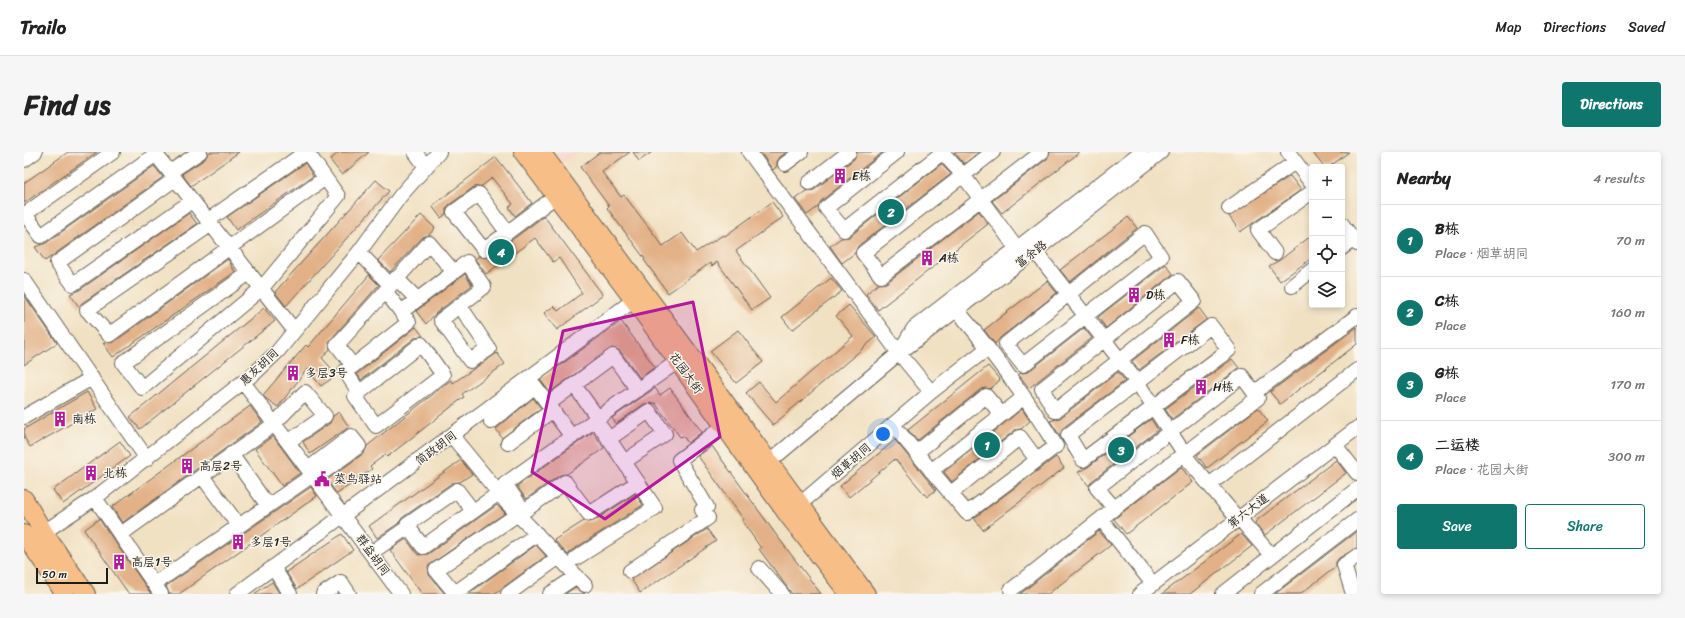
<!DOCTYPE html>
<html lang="en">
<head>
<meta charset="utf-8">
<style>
  body { margin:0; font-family:Sriracha,"LXGW WenKai TC",sans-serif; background:#f6f6f6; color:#222 }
  .controls { position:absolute; right:12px; top:12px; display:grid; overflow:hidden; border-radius:4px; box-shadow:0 2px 6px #0003 }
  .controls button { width:36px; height:36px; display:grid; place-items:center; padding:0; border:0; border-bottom:1px solid #e0e0e0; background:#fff; color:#222; font:20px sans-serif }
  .scale { position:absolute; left:12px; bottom:10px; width:72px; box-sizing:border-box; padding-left:4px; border:2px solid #1c1c1c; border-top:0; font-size:11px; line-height:14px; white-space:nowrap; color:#1c1c1c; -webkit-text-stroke:3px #fbf7ec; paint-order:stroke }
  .you { position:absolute; left:859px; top:282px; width:14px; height:14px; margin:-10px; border:3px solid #fff; border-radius:50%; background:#1a73e8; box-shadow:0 0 0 6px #1a73e833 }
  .badge { display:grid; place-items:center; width:26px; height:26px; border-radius:50%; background:#0f766e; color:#fff; font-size:13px; font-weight:700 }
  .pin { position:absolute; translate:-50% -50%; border:2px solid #fff; box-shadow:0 1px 4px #0006 }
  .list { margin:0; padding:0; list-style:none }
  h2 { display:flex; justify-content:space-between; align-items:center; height:52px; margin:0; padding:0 16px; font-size:17px }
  h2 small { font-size:13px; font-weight:400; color:#767676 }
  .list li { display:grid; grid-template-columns:26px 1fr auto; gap:12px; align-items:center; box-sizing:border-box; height:72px; padding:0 16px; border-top:1px solid #e0e0e0 }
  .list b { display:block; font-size:15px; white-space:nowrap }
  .list p { margin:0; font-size:13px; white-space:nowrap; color:#767676 }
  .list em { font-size:13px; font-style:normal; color:#767676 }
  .actions { display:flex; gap:8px; padding:12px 16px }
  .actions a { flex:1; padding:9px 0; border:1px solid #0f766e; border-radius:4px; text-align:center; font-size:14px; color:#0f766e }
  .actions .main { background:#0f766e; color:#fff }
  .icon { flex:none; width:22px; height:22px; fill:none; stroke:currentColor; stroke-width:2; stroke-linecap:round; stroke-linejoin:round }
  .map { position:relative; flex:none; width:1333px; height:442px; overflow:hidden; border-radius:4px }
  header { display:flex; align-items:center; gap:24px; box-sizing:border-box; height:56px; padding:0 20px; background:#fff; border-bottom:1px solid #e0e0e0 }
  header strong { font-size:19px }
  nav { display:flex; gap:22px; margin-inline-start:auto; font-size:14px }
  .intro { display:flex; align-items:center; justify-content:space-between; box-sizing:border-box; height:96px; padding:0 24px }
  h1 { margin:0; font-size:28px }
  .button { padding:10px 18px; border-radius:4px; background:#0f766e; color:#fff; font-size:14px; font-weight:700 }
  main { display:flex; gap:24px; padding:0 24px }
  aside { flex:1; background:#fff; border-radius:4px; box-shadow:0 2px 6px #0003 }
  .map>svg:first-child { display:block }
  .built { fill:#f7d1c8 }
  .building { fill:#e2b187 }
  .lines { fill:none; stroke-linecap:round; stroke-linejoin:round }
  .minor-casing { stroke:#676156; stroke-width:16 }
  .major-casing { stroke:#676156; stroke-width:20 }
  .minor { stroke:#fff; stroke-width:14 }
  .major { stroke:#f7be87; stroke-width:18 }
  .marked { fill:#b5179e; fill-opacity:0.2; stroke:#b5179e; stroke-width:3; stroke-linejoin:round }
  .labels { text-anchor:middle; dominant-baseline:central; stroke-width:3; stroke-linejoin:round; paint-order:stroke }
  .poi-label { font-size:12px; fill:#1c1c1c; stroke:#fbf7ec; text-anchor:start }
  .street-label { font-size:12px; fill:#1c1c1c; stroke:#fbf7ec }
</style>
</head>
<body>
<header>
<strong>Trailo</strong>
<nav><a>Map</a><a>Directions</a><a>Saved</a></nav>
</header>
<div class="intro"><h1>Find us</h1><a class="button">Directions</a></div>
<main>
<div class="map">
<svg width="1333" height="442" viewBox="0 0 1333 442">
  <rect width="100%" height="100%" fill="#fbf7ec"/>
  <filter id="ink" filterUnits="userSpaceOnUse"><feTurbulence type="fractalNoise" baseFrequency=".025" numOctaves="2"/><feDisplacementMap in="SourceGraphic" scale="8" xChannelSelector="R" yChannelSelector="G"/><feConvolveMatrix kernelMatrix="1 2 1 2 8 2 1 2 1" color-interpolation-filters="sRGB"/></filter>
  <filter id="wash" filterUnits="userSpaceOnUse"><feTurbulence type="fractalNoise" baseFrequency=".012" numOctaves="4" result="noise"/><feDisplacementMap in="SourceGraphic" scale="16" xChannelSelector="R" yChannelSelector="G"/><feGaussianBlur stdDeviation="0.9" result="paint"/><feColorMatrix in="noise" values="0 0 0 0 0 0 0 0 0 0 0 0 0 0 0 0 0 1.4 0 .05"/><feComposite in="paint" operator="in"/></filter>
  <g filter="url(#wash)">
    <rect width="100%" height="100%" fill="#f1e1c3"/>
    <path class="built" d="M530,0H554L538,11Z"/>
    <g id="blocks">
      <path class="building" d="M44,0H73L0,51V31Z
        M185,0H215L167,34L158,22L181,7Z
        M315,0H345L318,23L306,8Z
        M576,0H606L578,20L597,45L600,43L639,94L658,81L672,100L699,83L701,84L748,50L759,65L712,99L746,146L728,158L693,110L688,114L686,111L644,141L620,108L621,107L583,56L585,54L556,15Z
        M609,0H628L615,9Z
        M736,0H763L756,5L753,9V14L749,18Z
        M833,0H859L797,49L794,55L783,63L771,47L782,39L790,38L830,7Z
        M930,0H955L940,12Z
        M1026,0H1056L978,61L968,49L1023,7Z
        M1288,0H1325L1305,15H1300Z
        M472,5L508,51L491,64L485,55L489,52L468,26L458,34L450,35L425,53L422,57V62L417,66L408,54Z
        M281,11L289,24L212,78L203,65Z
        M917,12L927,22L834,94L831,101L818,111L806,94L817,86L825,85Z
        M130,14L139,25L21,109L11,95L22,91Z
        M1266,24L1277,38L1216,80L1205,64Z
        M352,28L365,39L262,154L251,140Z
        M955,59L964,72L854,158L842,142L854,132L862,131Z
        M165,61L173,72L58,151L55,155L46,142L54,139Z
        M397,63L411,76L405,83L399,85L366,120L354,108Z
        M520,64L579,143L533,178L520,161L530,154L534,159L558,141L535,106L529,110L511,86L462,122L451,107L455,104L461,106L465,105Z
        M1104,65L1113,76L1046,130L1036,118Z
        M1288,83V106L1256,129L1245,114L1256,108Z
        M204,107L211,120L89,205L79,191L90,190Z
        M1142,112L1149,122L1082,176L1074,165Z
        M441,122L448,133L412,161L402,172L392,159Z
        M345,123L355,133L353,135L307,187L305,191L306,197L298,206L307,216L304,217L310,225L297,234L283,217L254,255L241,246L239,243L282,193L284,195Z
        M807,126L818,139L768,178L758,165Z
        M1023,129L1033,141L977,185L971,192L960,178Z
        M0,143L33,191L0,213Z
        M825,153L852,185L749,273L722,241L735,230L752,250L829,184L812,164Z
        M240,156L251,169L116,277L106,265Z
        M1175,156L1183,167L1115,218L1108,209Z
        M597,169L631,215L616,226L596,199L588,196L526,240L516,228Z
        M392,175L399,184L392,185L337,228L333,222Z
        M1333,175V192L1256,252L1246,240Z
        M1060,176L1068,186L1005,236L994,222L1004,220Z
        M714,178L739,210L712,231L686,199Z
        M473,201L481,212L438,242L440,245L363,305L361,303L346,314L348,317L313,342L303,328L340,301L343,294L427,228L429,231Z
        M1208,207L1215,216L1148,267L1141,257Z
        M964,214L976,228L966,237L961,236L957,237L893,289L884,278Z
        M1094,220L1101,229L1039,276L1036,284L1026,269L1036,266Z
        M631,236L636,243L646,236L678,280L664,291L659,284L656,285L631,251L620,252L592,272L588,266Z
        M63,240L73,257L6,295L0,285V277Z
        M509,246L517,256L478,286L472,277Z
        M226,254L238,270L98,371L88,355Z
        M1234,256L1244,269L1183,316L1173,303Z
        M998,257L1006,269L997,277L991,278L928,330L920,320Z
        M315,260L325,275L286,302L279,290L306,271L309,264Z
        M1127,267L1134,278L1068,329L1065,334L1054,320L1064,315Z
        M569,280L580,296L543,322L536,323L502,347L493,334Z
        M249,284L276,321L258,334L231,297Z
        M871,288L912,338L903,345L871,307L825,345L816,334Z
        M96,289L106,304L39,352L29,338Z
        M688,294L753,384L797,442H768L735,397L737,396L718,369L720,368L674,304Z
        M1032,305L1040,316L959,378L950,366Z
        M437,308L448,322L436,330L428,331L378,366L375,371L353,386L345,374Z
        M1312,308L1322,321L1241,383L1231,371L1232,369Z
        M1157,315L1169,330L1102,382L1090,367Z
        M287,335L293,344L155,442H145L142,434Z
        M611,342L619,353L547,399L544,403L530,388L560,369L565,370L570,369Z
        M473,353L481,361L404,414L405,423L421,442H398L366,398L382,387L394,403L404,402Z
        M75,367L123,436L127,442H105L60,378Z
        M683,377L692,389L616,441L607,427Z
        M1075,379L1087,393L1024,442H996Z
        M1333,379V396L1315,406L1312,410V415L1276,442H1251Z
        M318,382L329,398L273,437L262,420Z
        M1217,382L1228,394L1166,442H1138Z
        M512,393L522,404L470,442H444Z
        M248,430L256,442H230Z
        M551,435L561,442H541Z"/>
    </g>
  </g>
  <g filter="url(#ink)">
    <use href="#blocks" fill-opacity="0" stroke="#676156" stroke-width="1"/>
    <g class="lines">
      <g class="minor-casing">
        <path id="minor" d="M89,0L1,62L17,84L132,2
          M130,0L270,178
          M391,0L402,15
          M725,0L875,201L907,240
          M873,0L802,56L820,78L919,0
          M918,0L939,23L993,97
          M969,0L839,101L857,124L1018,0
          M1264,0L1288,32
          M0,8L11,0
          M761,12L777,0
          M146,20L176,0
          M151,27L33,111L49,132L168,49
          M785,31L825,0
          M1205,56L1271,10
          M183,69L282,0
          M1318,72L1333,92
          M186,73L63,158L85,183L301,26
          M483,80L455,42L430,60L460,98L532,44
          M1121,81L1137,105L999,213L982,192Z
          M1318,96L1330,87
          M1011,99L1113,230L1166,310L1214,367
          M335,100L366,133L361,139L385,170L329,214L313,193L405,91L430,120L377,160
          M1251,101L1234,78L1288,40
          M430,120L443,110L460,135L417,168L446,209L465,197L436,154
          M225,121L99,211L118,236L238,136L314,44L283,0
          M372,126L393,147
          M0,128L123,307
          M1154,129L1170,149L1031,259L1018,237Z
          M1268,134L1288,118
          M1187,174L1205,198L1059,308L1044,283Z
          M397,192L419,223L352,274L331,244Z
          M879,194L890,176L1117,0
          M329,214L321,219L335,240
          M219,230L377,442
          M550,233L574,266
          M1230,241L1333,164
          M0,265L68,226
          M467,270L511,234L524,252
          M869,273L943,361L1032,294C1003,246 969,201 933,158
          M428,284L483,351L561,433
          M548,285L524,252L589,204L614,238
          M585,287L625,259L641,282L600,310
          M484,291L529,258
          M1311,293L1333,321
          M892,301L962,244L978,263
          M207,302L244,354
          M738,316L875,201L1011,99L1137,0
          M284,317L327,284L335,294L291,326
          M907,319L1000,245
          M178,324L215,374
          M614,330L565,362L541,330L500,359L481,332L654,209
          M1185,333L1333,218
          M926,342L996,285L1013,308
          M71,346L137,442
          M769,358L907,240L964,196
          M449,359L433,338L383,373L399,395L475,341
          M494,362L412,418L431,441L513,382
          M1215,366L1247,403
          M1077,367L1129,432
          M97,382L249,273L281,240L301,264L264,290
          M11,386L71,346L233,219L254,199L335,100L377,43L415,0
          M347,401L384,375
          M552,406L631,356L572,268
          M249,415L266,442
          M735,416L758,442
          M606,419L684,366L678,358L683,355L655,308L700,274
          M130,432L289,323
          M987,438C1069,373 1150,308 1234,246L1218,224L1073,336L1090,356
          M213,442L610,148
          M299,442L317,430L325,442
          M484,442L535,405
          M526,442L553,424
          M1116,442L1333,276
          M1199,442L1333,337
          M1237,442L1333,368
          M1329,442L1320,413L1333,404"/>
      </g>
      <g class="major-casing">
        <path id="major" d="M499,0L610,148L764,363L825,442
          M517,0L842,442
          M0,347L20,381L62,442
          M0,382L41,442"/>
      </g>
      <use href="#minor" class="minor"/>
      <use href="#major" class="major"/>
    </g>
  </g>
  <path class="marked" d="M669,150L696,285L581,367L508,320L539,179Z"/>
  <defs>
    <g id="building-bare" transform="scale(1.2)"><path d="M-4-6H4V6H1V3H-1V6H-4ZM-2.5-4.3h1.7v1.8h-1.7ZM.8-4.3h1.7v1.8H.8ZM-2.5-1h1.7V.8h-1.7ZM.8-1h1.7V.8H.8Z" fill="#b5179e" stroke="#fbf7ec" stroke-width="2.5" paint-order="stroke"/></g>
    <g id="civic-bare" transform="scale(1.2)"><path d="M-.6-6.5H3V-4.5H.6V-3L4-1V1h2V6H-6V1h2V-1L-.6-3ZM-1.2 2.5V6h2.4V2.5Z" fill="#b5179e" stroke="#fbf7ec" stroke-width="2.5" paint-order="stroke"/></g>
  </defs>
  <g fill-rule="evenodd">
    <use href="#building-bare" x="816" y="24"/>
    <use href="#building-bare" x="903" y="106"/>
    <use href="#building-bare" x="1110" y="143"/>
    <use href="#building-bare" x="1145" y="188"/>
    <use href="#building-bare" x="269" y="221"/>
    <use href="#building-bare" x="1177" y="235"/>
    <use href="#building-bare" x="36" y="267"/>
    <use href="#building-bare" x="163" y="314"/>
    <use href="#building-bare" x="67" y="321"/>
    <use href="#civic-bare" x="298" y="327"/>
    <use href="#building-bare" x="214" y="390"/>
    <use href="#building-bare" x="95" y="410"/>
  </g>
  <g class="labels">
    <g class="poi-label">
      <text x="828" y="24">E栋</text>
      <text x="915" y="106">A栋</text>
      <text x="1122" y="143">D栋</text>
      <text x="1157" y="188">F栋</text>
      <text x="281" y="221">多层3号</text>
      <text x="1189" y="235">H栋</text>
      <text x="48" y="267">南栋</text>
      <text x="175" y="314">高层2号</text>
      <text x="79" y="321">北栋</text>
      <text x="310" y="327">菜鸟驿站</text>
      <text x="226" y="390">多层1号</text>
      <text x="107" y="410">高层1号</text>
    </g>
    <g class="street-label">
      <text transform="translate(1007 102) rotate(-38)">富余路</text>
      <text transform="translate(235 215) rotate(-43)">惠友胡同</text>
      <text transform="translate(662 221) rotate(54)">花园大街</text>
      <text transform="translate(412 296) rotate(-37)">简政胡同</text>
      <text transform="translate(827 309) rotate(-40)">烟草胡同</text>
      <text transform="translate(1224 359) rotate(-38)">第六大道</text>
      <text transform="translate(349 403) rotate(54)">群益胡同</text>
    </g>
  </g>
</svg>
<div class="controls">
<button>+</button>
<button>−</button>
<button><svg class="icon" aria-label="locate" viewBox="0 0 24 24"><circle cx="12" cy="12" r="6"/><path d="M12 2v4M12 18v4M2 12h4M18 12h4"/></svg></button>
<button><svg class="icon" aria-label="layers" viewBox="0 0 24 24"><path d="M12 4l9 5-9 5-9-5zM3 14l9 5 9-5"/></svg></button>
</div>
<div class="scale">50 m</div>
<div class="you"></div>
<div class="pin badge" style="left:963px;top:293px">1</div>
<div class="pin badge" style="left:867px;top:60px">2</div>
<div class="pin badge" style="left:1097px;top:298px">3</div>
<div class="pin badge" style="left:477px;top:100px">4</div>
</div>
<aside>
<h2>Nearby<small>4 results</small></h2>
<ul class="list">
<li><span class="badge">1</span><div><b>B栋</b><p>Place · 烟草胡同</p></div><em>70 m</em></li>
<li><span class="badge">2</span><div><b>C栋</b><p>Place</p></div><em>160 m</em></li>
<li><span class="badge">3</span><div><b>G栋</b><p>Place</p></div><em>170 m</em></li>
<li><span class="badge">4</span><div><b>二运楼</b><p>Place · 花园大街</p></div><em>300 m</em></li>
</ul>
<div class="actions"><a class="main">Save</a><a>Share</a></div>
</aside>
</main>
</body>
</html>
